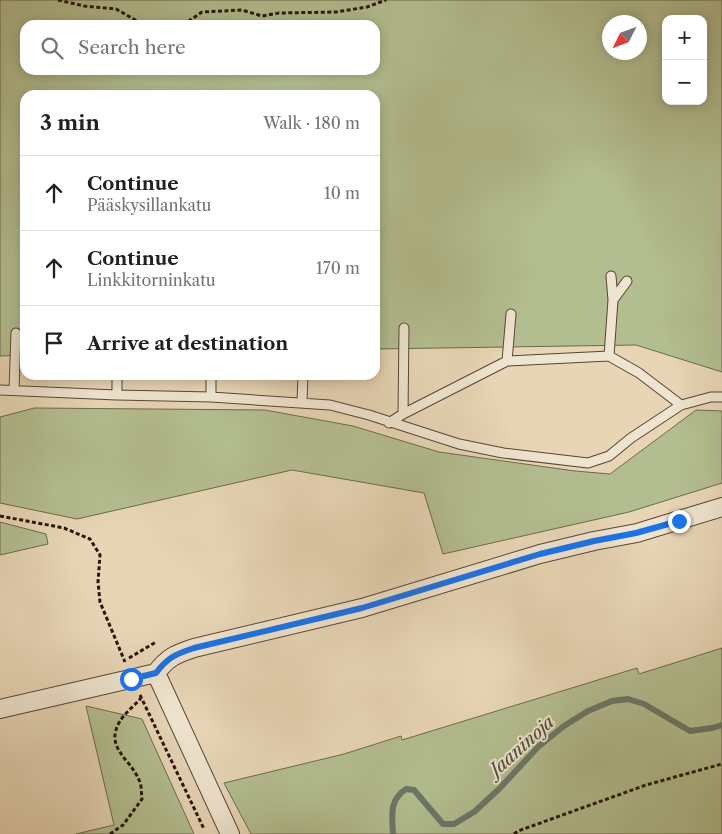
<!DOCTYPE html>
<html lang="en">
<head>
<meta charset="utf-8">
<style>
  body { margin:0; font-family:"Libre Caslon Text",serif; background:#f2f2f2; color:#202124 }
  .controls { position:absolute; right:15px; top:15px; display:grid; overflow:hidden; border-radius:10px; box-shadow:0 2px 12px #0003 }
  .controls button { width:45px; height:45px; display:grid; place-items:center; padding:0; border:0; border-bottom:1px solid #e0e0e0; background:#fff; color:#202124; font:25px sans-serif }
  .compass { position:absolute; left:602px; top:15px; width:45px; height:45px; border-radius:50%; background:#fff; box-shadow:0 2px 12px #0003; rotate:228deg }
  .stop { position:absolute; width:15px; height:15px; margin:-11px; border:4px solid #1a73e8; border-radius:50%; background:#fff }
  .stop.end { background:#1a73e8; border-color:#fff; box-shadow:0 1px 5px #0008 }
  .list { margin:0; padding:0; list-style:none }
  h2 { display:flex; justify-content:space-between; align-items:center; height:65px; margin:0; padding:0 20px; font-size:21px }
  h2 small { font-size:16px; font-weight:400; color:#757577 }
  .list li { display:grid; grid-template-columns:32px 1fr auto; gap:15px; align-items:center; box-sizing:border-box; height:75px; padding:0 20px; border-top:1px solid #e0e0e0 }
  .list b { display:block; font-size:19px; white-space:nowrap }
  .list p { margin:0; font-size:16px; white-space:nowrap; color:#757577 }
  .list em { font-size:16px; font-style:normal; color:#757577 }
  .icon { flex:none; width:28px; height:28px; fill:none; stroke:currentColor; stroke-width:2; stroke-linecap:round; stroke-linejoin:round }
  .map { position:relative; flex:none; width:722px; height:834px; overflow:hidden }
  .search { position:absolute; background:#fff; box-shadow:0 2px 12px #0003; left:20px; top:20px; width:360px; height:55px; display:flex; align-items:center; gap:12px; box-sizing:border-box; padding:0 18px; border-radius:15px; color:#757577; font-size:19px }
  .panel { position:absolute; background:#fff; box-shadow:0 2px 12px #0003; left:20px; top:90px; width:360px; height:290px; border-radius:15px }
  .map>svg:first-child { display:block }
  .green { fill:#b3be90; stroke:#6d6a4d; fill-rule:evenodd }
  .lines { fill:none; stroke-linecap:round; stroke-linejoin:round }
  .stream { stroke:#6b7868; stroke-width:6 }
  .lane-casing { stroke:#574635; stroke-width:11 }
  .street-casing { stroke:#574635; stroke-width:20 }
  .path { stroke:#27160a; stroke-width:3; stroke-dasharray:4 2.5; stroke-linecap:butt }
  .lane { stroke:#efe4cf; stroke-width:9 }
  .street { stroke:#efe4cf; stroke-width:18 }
  .route { stroke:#1a73e8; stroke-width:6 }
  .labels { text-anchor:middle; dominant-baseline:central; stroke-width:4; stroke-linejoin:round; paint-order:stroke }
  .water-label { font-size:18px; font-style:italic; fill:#4f4f41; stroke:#efe4cf }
</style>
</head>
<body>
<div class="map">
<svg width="722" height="834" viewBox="0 0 722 834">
  <rect width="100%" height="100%" fill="#e7d5b5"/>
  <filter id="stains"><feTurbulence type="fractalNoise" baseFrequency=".004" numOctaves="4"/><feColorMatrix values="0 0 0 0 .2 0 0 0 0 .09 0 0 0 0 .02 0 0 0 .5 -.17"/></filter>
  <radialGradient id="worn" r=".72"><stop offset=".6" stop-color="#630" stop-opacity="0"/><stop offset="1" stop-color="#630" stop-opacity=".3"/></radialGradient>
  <path class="green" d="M0,0H722V372L636,345L375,349V95H25V355L0,356ZM666,19H703V101H666ZM610,22H640V52H610ZM25,25H375V70H25Z
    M34,408L265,410L353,426L439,452L575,471L610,474L696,410L722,411V483L629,512L443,554L424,493L292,470L77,519L0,503V417Z
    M0,522L46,534L48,544L0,555Z
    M722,648V834H251L224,783L344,754L401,736L402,740L637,668L639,674Z
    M86,706L142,719L194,834H76L114,825Z"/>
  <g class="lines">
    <path class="stream" d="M393,834C392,815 389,800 406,789L414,790L443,824H454L474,812L499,789L538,747L564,726L588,711L612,701L628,699L644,704L690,731L712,728L722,725"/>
    <g class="lane-casing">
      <path id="lane" d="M613,300L627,281
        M609,356L613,300L611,276
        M507,361L511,314
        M0,390L117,395L211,397L330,405L369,415L459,444L503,453L588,463L609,456L631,438L681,405L711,397H722
        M14,390L16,333
        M117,395V375
        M211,397V375
        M302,402L303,375
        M403,414L404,328
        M389,423L403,414L507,361L609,356L639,373L681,405"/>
    </g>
    <g class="street-casing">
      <path id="street" d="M156,673C168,657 176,654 194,648L362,608L540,554L594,541L637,533L722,507
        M156,673L230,834
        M0,709L156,673"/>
    </g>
    <path class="path" d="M58,0L84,6L116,9L144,25
      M183,25L202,12L242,10L262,16L279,13L336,12L367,7L386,0
      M0,516L64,528L90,539L100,555L98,582L100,602L125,662
      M129,658L156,642
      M140,695L204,829
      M110,834L123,825L142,799C141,793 142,785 139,780C130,758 104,748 120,721C125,713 135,705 141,698
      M514,834L518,831L646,785L722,764"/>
    <use href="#lane" class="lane"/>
    <use href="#street" class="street"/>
  </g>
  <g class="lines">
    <path class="route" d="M131,679L156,673C168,657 176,654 194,648L362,608L540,554L594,541L636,533L679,521"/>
  </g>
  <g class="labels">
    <g class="water-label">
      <text transform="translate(522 746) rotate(-42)">Jaaninoja</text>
    </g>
  </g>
  <rect width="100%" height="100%" filter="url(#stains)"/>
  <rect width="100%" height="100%" fill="url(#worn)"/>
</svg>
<div class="controls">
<button>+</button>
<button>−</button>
</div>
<svg class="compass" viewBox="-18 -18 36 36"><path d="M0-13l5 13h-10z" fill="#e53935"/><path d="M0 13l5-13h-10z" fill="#757577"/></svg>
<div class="stop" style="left:131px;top:679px"></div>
<div class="stop end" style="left:679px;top:521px"></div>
<div class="search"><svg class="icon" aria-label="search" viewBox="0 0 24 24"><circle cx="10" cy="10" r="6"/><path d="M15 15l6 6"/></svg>Search here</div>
<section class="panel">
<h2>3 min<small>Walk · 180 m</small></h2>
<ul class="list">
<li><svg class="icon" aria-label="ahead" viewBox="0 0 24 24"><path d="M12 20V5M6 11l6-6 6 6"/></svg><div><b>Continue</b><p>Pääskysillankatu</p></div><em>10 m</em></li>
<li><svg class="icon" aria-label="ahead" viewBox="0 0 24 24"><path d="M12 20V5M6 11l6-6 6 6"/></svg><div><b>Continue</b><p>Linkkitorninkatu</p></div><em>170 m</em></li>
<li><svg class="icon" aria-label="arrive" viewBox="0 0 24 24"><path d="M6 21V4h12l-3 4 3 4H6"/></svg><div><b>Arrive at destination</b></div></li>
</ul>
</section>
</div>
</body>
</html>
